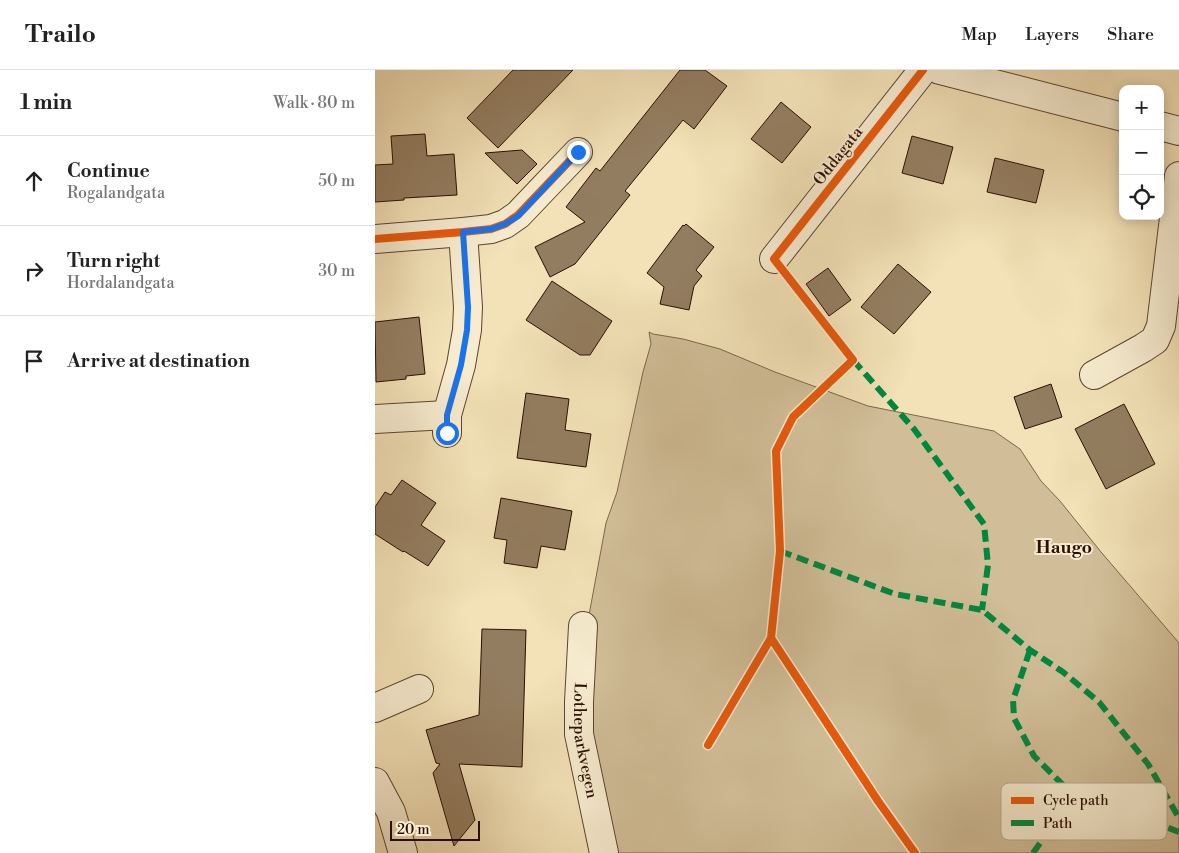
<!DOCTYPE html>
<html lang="en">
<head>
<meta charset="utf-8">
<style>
  body { margin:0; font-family:"Libre Bodoni",serif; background:#f6f6f6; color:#222 }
  .controls { position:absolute; right:15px; top:15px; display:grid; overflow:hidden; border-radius:10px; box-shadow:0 2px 12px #0003 }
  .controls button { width:45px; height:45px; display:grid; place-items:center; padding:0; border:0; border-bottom:1px solid #e0e0e0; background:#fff; color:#222; font:25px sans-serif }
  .scale { position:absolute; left:15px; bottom:12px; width:90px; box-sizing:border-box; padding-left:5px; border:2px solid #2a0f02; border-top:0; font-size:14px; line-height:18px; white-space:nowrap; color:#2a0f02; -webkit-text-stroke:4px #f7ecd0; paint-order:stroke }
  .stop { position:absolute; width:15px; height:15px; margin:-11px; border:4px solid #1a73e8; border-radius:50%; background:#fff }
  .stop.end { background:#1a73e8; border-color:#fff; box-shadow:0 1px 5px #0008 }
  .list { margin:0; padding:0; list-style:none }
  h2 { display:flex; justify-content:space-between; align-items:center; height:65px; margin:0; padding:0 20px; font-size:21px }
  h2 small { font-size:16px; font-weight:400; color:#767676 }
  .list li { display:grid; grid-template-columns:32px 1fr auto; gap:15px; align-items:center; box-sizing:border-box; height:90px; padding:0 20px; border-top:1px solid #e0e0e0 }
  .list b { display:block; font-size:19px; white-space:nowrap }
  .list p { margin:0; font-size:16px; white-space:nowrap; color:#767676 }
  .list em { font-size:16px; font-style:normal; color:#767676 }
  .icon { flex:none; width:28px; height:28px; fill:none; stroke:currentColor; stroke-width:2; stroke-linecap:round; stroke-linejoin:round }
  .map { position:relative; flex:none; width:804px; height:783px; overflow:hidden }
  header { display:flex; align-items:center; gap:30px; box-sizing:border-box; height:70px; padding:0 25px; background:#fff; border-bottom:1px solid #e0e0e0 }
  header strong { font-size:24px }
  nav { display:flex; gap:28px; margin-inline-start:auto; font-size:18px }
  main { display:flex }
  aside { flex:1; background:#fff }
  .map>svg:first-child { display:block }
  .green { fill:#d1be98; stroke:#7e664d }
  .building { fill:#937d60; stroke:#2a0f02 }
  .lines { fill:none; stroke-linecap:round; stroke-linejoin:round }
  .minor-casing { stroke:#5c442f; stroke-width:30 }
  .minor { stroke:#f7ecd0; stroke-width:28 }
  .quiet { stroke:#00873e; stroke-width:6; stroke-dasharray:12 6; stroke-linecap:butt }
  .cycleway-casing { stroke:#f7ecd0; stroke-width:11 }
  .cycleway { stroke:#e8590c; stroke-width:8 }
  .route { stroke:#1a73e8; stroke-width:6 }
  .labels { text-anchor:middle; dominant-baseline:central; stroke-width:4; stroke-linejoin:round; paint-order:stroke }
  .street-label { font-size:16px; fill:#2a0f02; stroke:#f7ecd0 }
  .neighbourhood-label { font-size:18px; font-weight:bold; fill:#2a0f02; stroke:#f7ecd0 }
  .key { fill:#f7ecd0; stroke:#baaa92; stroke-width:1 }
  .key-label { font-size:14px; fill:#2a0f02 }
</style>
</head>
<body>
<header>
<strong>Trailo</strong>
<nav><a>Map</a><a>Layers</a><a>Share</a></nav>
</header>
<main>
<aside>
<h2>1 min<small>Walk · 80 m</small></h2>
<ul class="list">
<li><svg class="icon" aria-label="ahead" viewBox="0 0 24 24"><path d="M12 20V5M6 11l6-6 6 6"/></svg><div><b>Continue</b><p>Rogalandgata</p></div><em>50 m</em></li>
<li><svg class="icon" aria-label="right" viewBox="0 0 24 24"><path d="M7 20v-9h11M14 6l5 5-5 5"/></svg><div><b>Turn right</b><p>Hordalandgata</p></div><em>30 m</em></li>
<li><svg class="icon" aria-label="arrive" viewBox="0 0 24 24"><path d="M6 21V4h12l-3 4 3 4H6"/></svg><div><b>Arrive at destination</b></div></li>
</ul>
</aside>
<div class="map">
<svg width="804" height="783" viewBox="0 0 804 783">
  <rect width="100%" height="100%" fill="#f3e2b7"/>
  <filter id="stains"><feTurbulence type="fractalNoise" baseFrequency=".004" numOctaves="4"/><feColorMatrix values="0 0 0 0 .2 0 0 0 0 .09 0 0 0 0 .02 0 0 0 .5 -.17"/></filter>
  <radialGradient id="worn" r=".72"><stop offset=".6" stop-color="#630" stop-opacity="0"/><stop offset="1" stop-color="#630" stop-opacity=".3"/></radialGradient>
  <path class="green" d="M274,262L278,264L308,269L345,279L400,302L493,336L619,361L645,379L666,411L685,431L726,482L804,573V783H223L212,556L231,453L242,422L268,302L276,274Z"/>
  <path class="building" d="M138,0H198L123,78L92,48Z
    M305,0H330L352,16L319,59L308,50L250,121L255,125L200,194L175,207L160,177L210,152L191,137L221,98L225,101Z
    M406,32L436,57L407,93L376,69Z
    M50,64L52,86L79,84L82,125L29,128V130L0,132V95L18,94L16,66Z
    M537,66L578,77L568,114L527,103Z
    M147,80L162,94L142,114L110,83Z
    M620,88L669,100L661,133L612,122Z
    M311,154L339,177L321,200L327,206L319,216L314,240L285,234L289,217L272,203L308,155L309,156Z
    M523,194L556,222L519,264L486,237Z
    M453,198L476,230L454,246L431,214Z
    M177,211L237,251L215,285H205L151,250Z
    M44,247L50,304L31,306V309L1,312L0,252Z
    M676,314L687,347L650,359L639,327Z
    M151,323L194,329L190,360L216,364L211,397L142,388Z
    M749,334L780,394L731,419L700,359Z
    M27,410L61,433L46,455L70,471L53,496L29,481L28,482L0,464V437L10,422L16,425Z
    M126,428L197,441L190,480L166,476L162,498L129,493L132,470L119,468Z
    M107,559L151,560L147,697L84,694L100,750L79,776L58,703L65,694L61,693L51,660L104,645Z"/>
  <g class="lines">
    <g class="minor-casing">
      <g id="minor">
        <path d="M565,0L748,47"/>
        <path d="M785,56L804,61"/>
        <path d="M0,169L88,162L116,159L130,154L143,145L203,82"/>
        <path d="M399,189L548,0"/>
        <path d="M719,305L768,278L780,270L786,256L804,106"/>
        <path d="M0,349L72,345"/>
        <path d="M72,363V345L86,295L92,260L93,237L88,162"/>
        <path id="s1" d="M208,556L204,632V664L229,783"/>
        <path d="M0,638L44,619"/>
        <path d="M0,712L16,742L28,783"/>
      </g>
    </g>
    <use href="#minor" class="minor"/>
    <path class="quiet" d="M478,290L539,359L609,454L613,495L607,540
      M405,481L520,524L607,540L655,580L688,602L724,632L773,694L804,748
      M655,580L638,630L639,648L659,686L699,726L726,732L804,762
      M658,783L699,726"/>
    <g class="cycleway-casing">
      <path id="cycleway" d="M0,169L88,162L116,159L130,154L143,145L203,82
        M396,568L503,731L540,783
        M333,675L396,568L405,481L401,381L418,347L478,290L399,189L548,0"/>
    </g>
    <use href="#cycleway" class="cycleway"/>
  </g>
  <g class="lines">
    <path class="route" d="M72,363V345L86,295L92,260L93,237L88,162L116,159L130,154L143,146L203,82"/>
  </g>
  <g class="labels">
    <g class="street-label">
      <text transform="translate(463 86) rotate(-52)">Oddagata</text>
      <text stroke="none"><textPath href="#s1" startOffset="115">Lotheparkvegen</textPath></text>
    </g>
    <g class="neighbourhood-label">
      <text x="689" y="477">Haugo</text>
    </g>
  </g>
  <rect x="626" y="713" width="166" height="57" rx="8" class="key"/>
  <rect x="636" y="727" width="23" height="7" fill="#e8590c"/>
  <rect x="636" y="750" width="23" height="6" fill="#00873e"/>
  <g class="key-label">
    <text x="668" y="735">Cycle path</text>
    <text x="668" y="758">Path</text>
  </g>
  <rect width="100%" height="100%" filter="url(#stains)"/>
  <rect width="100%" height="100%" fill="url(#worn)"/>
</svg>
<div class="controls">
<button>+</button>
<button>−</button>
<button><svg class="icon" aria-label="locate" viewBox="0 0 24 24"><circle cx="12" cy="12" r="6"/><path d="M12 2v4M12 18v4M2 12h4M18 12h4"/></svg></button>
</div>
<div class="scale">20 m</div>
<div class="stop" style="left:72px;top:363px"></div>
<div class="stop end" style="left:203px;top:82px"></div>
</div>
</main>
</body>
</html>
